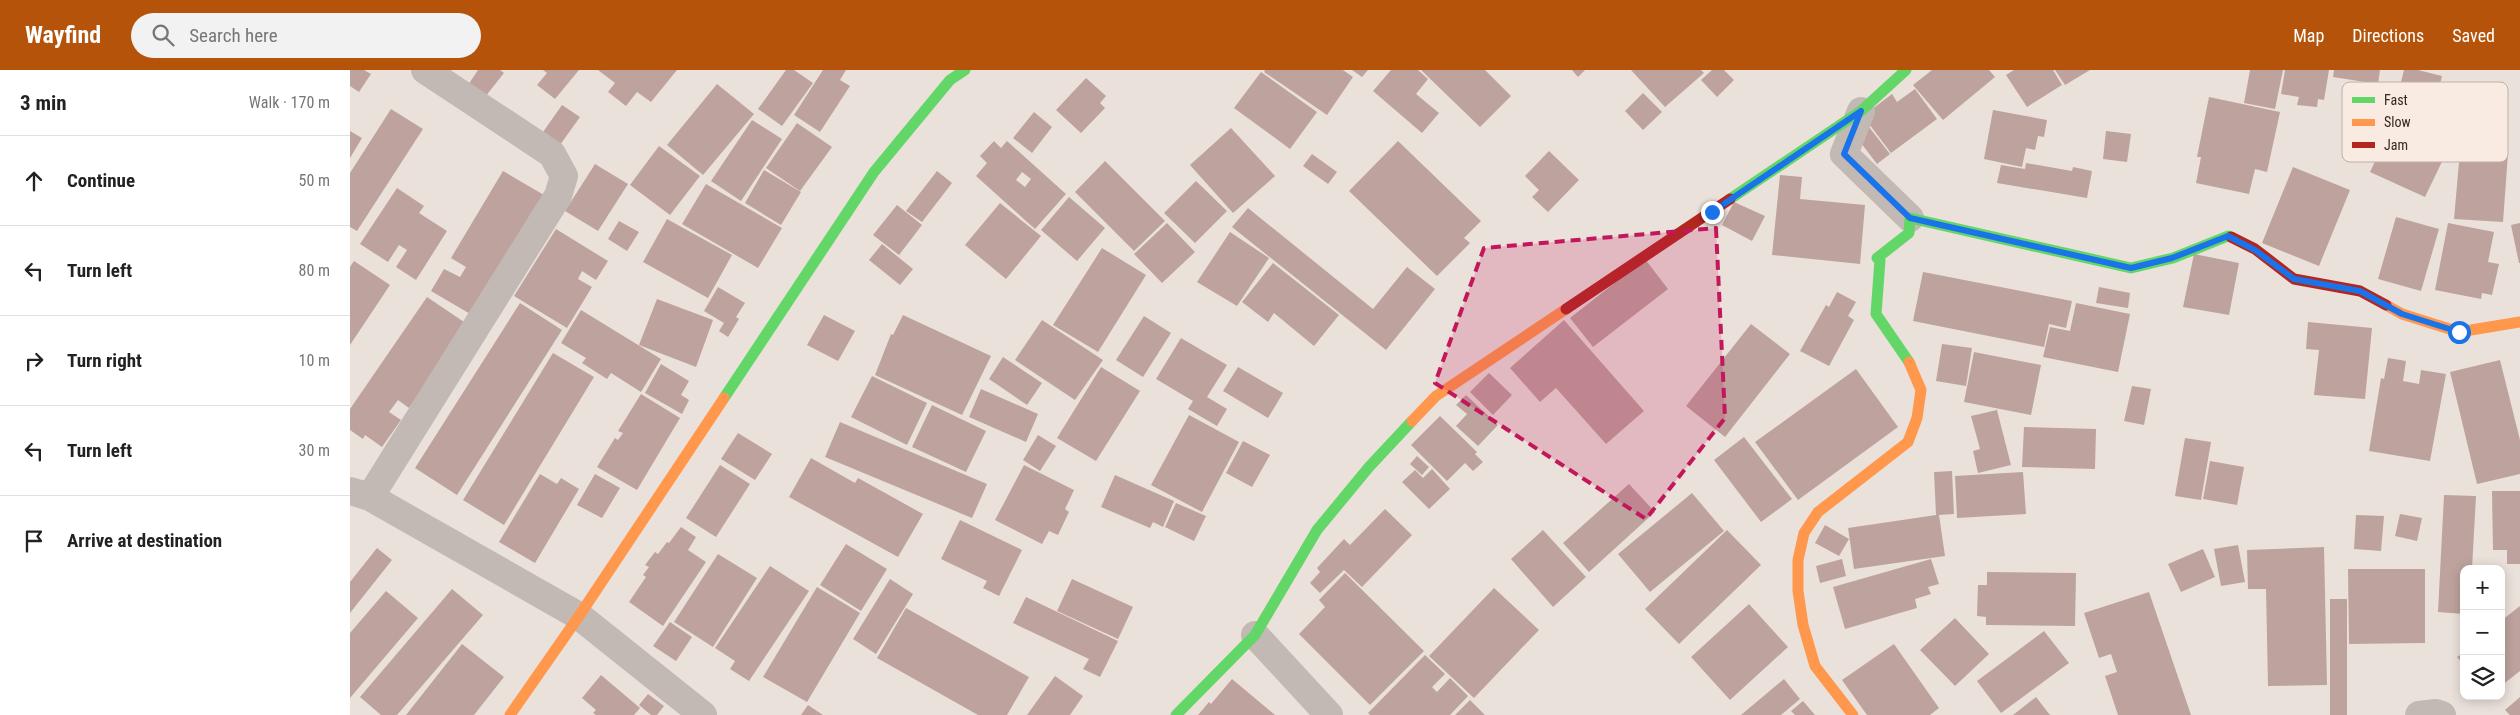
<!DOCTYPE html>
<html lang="en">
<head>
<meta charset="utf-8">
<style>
  body { margin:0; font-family:"Roboto Condensed",sans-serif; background:#f2f2f2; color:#222 }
  .controls { position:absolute; right:15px; bottom:15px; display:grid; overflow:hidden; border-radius:10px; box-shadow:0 2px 12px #0003 }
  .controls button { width:45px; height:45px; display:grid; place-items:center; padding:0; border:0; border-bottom:1px solid #e0e0e0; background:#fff; color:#222; font:25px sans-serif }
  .stop { position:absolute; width:15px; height:15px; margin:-11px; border:4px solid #1a73e8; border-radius:50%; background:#fff }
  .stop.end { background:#1a73e8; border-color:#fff; box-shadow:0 1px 5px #0008 }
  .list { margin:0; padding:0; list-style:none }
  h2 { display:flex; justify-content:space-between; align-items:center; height:65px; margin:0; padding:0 20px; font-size:21px }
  h2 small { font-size:16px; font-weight:400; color:#767676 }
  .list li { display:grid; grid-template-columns:32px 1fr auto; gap:15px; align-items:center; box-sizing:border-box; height:90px; padding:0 20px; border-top:1px solid #e0e0e0 }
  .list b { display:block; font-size:19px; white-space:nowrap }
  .list em { font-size:16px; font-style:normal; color:#767676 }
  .icon { flex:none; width:28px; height:28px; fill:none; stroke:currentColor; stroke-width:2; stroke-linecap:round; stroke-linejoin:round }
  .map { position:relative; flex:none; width:2170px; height:645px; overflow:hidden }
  header { display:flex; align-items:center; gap:30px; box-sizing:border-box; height:70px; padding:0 25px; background:#b45309; color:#fff }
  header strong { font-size:24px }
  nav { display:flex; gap:28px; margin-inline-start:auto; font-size:18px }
  .search { width:350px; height:45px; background:#f2f2f2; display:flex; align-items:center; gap:12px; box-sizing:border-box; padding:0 18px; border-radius:28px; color:#767676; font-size:19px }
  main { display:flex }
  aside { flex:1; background:#fff }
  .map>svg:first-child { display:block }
  .building { fill:#bea29d; fill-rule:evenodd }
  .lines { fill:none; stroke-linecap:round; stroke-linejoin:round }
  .street { stroke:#c2b9b5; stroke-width:28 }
  .fast { stroke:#63d668; stroke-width:11 }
  .slow { stroke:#ff974d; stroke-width:11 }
  .jam { stroke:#b3261e; stroke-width:11 }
  .route { stroke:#1a73e8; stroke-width:6 }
  .marked { fill:#c2185b; fill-opacity:0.2; stroke:#c2185b; stroke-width:4; stroke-dasharray:10 6; stroke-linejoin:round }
  .key { fill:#f9ebe1; stroke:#beb0a8; stroke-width:1 }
  .key-label { font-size:14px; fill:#332724 }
</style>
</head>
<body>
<header>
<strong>Wayfind</strong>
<div class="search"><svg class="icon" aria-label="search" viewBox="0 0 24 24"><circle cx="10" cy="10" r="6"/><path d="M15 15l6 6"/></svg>Search here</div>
<nav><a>Map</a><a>Directions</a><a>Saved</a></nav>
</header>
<main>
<aside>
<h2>3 min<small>Walk · 170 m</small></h2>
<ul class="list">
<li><svg class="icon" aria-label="ahead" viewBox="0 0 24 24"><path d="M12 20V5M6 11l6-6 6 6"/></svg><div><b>Continue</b></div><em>50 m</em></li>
<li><svg class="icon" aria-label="left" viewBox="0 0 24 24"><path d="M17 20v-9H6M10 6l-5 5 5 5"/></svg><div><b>Turn left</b></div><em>80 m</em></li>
<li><svg class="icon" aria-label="right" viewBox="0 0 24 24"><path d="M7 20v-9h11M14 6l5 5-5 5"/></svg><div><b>Turn right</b></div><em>10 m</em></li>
<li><svg class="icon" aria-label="left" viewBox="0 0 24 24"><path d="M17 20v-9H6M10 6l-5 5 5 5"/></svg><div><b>Turn left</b></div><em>30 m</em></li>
<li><svg class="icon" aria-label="arrive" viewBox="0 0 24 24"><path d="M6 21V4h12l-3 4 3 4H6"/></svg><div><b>Arrive at destination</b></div></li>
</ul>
</aside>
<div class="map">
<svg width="2170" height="645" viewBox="0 0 2170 645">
  <rect width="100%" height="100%" fill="#ebe1db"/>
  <path class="building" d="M0,0H14L21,4L9,22L0,16Z
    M128,0H150L154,3L135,27L118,15Z
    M193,0H229L205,29L187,15L197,3Z
    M248,0H327L301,32L287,22L276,36L258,22L265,13Z
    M436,0H444L463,13L432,56L408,39Z
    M473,0H496L490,10L500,16L470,62L444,45Z
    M915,0H993L1003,7L977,45L914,2Z
    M1002,0H1018L1012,7Z
    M1041,0H1068L1078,9L1066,24L1089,43L1072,63L1023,21Z
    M1071,0H1135L1161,26L1130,57Z
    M1222,0H1235L1228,7Z
    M1281,0H1351L1354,3L1315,37Z
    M1362,0H1374L1384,10L1367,27L1351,10Z
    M1582,0H1639L1645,7L1593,50L1563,15Z
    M1664,0H1703L1712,15L1677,37L1656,5Z
    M1705,0H1740L1715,15Z
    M1900,0H1933L1925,39L1894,33Z
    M1935,0H1979L1974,30L1968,29L1967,37L1947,35L1949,27L1931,24Z
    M1984,0H2030L2028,14L1983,7Z
    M2054,0H2068L2092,6L2086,30L2049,20Z
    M911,2L967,42L940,79L884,38Z
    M736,8L756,26L750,33L755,38L731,63L706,40Z
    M367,14L404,44L353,105L317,75Z
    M1565,19L1587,49L1541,83L1513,46L1542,24L1547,32Z
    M1293,23L1312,42L1293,60L1275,41Z
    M1859,27L1930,42L1917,102L1905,99L1899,124L1846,113L1851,87H1847Z
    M212,35L230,47L210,75L193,62Z
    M41,39L73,59L7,161L0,157V103Z
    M1643,40L1697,50L1694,67L1688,66L1685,80L1676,78L1672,97L1634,89Z
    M684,42L702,57L682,83L663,68Z
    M2045,49L2100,75L2075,127L2020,102Z
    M402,50L432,69L391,131L361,111Z
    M447,53L482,77L450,121L416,98Z
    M1519,57L1540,84L1527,94L1511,73L1515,70L1510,64Z
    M881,58L925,106L883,143L840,95Z
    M0,61L12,68L0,88Z
    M1756,61L1781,64L1777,92L1753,89Z
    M644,71L651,78L657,71L716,124L685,159L626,106L637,93L630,86ZM672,102L681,109L675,117L666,110Z
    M1048,71L1131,151L1114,168L1120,173L1087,206L999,121Z
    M309,76L350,106L320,145L280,115Z
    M1199,81L1229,110L1198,142L1182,127L1189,120L1175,106Z
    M2110,81L2158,84L2153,152L2104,149Z
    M962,84L987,102L978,114L953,96Z
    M755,91L815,151L784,181L725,122Z
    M1676,93L1722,101L1723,97L1742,101L1737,128L1647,113L1651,95L1675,99Z
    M245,94L278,114L248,161L215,141Z
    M1943,97L2000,120L1969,196L1912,173Z
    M414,100L451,122L431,155L395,133Z
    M153,101L194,125L122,245L81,221L94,199L110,207L116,197L101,188Z
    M587,101L602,113L572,152L556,141Z
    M1430,105L1452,107L1450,129L1515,135L1510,194L1422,185Z
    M846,111L877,141L845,173L814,143Z
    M356,114L432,158L408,198L332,154Z
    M47,118L74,136L69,143L97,161L66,210L46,197L57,180L49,175L38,192L10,174Z
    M719,127L755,158L727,191L691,160Z
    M1384,132L1415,146L1402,171L1372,155Z
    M650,133L691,166L656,209L615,175Z
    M547,135L572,155L549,185L523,165Z
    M898,138L1023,239L1057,197L1085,219L1036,280L882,157Z
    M2046,147L2089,159L2071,221L2028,209Z
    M317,149L382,185L358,228L293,192Z
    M269,151L289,162L277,181L258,169Z
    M817,153L845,182L812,213L784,184Z
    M2098,153L2144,162L2138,192L2149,194L2142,225L2132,223L2131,229L2085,220Z
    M2170,153V193H2169L2161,155Z
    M206,159L258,191L246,210L232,201L228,209L242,217L217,258L164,226Z
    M880,162L919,188L887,236L847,212Z
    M532,174L563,199L550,215L519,190Z
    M752,178L796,205L748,282L703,255Z
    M1844,184L1889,193L1879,245L1833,237Z
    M1295,189L1318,219L1243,277L1220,248Z
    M4,191L40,215L0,275V197Z
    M923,193L989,245L964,276L924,243L918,252L892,232Z
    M1573,202L1722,231L1716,258L1699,254L1694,277L1563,251Z
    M368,217L395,233L386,247L389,249L378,267L369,261L374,253L354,241Z
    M1749,217L1780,223L1778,238L1746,233Z
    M1487,222L1506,232L1498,246L1504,250L1479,296L1450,281L1476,235L1479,237Z
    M77,227L117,254L59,338L48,330L39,342L51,350L32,377L15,365L13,369L0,360V339Z
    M307,229L363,250L346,297L289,275Z
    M170,233L212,260L107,425L65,398Z
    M1726,233L1780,244L1768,302L1693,287L1700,257L1720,261Z
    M231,240L311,289L291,322L261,303L257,309L232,293L236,288L211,273Z
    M474,245L505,261L488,291L457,275Z
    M553,245L641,286L612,345L525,305L541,264L543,265Z
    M794,246L821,263L793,307L766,290Z
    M692,250L753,290L725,330L665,290Z
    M1214,250L1294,341L1256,374L1206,318L1190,332L1160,298Z
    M1958,252L2022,258L2015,329L1964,325L1969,280L1956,279Z
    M1401,254L1440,284L1375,367L1336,336Z
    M831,268L877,295L857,327L877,339L867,356L838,339L843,331L806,309Z
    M1592,274L1622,278L1616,316L1586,311Z
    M1624,282L1691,295L1681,345L1614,332Z
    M203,283L244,307L154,455L113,430Z
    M653,287L692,313L677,335L639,309Z
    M2038,288L2056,291L2053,311L2069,314L2071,300L2096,304L2080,391L2019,381L2031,308L2034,309Z
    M2150,290L2170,370V404L2127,414L2100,302Z
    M311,294L339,311L331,325L339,330L332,344L295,323Z
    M751,297L790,321L746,391L707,368Z
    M888,297L933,323L918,348L873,321Z
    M1506,299L1548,357L1448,430L1405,372Z
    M1139,303L1162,325L1143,345L1120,322Z
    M522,306L577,333L557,375L501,347Z
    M1782,316L1801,319L1794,355L1774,351Z
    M631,319L688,344L676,372L619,347Z
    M291,324L330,348L287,420L247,397L265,368L268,370L273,363L268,361Z
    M1116,325L1148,355L1128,376L1106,356L1117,344L1106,335Z
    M582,335L636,361L616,402L562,377Z
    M1647,340L1661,395L1628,403L1623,381L1630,379L1621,346Z
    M839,345L889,372L852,442L801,415Z
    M1090,346L1127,382L1125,384L1133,392L1123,401L1115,393L1097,411L1061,375Z
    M490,352L637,414L622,448L475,387Z
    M1674,357L1746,359L1745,399L1672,397Z
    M388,363L422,384L405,410L371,389Z
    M688,365L706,376L690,401L673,390Z
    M1394,367L1442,429L1411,452L1364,390Z
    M1835,368L1861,372L1851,430L1825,426Z
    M893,371L920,385L902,417L876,403Z
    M1067,386L1079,397L1072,405L1060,394Z
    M461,388L505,413L508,408L573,444L548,487L439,427Z
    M1860,391L1894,397L1887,435L1853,429Z
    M370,395L400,414L366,467L336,448Z
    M674,395L724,420L715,439L719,442L708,465L699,461L692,474L645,450Z
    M1082,399L1100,419L1079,439L1052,412L1065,400L1073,408Z
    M1602,401L1604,444L1589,445L1595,486L1504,499L1498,458L1586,445L1584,402Z
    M1673,402L1676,444L1607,448L1605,406Z
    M190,404L207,414L211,408L229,419L185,493L149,472Z
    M245,404L270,418L252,448L227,435Z
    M765,405L824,431L813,457L803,452L800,458L751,437Z
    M1279,414L1305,442L1239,502L1213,473Z
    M2142,421H2170V494H2157V480H2143Z
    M1342,423L1374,461L1300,522L1268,484Z
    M2094,425L2126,426L2122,499H2114V544L2088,542Z
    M826,433L856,446L844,471L815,457Z
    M1035,439L1062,465L1012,517L994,500L970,523L960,513L970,502L967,498L994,469L1000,475Z
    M2050,444L2072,448L2067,471L2045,466Z
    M2006,445L2034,446L2031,481L2004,479Z
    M610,450L672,480L649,526L633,518L637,511L591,489Z
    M1475,455L1499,469L1489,486L1465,473Z
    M331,457L346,467L338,480L356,492L313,556L279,532L296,507L293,505L299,497L295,495L305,482L308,484L317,472L319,473Z
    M1193,460L1236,507L1203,537L1161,489Z
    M1377,460L1411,495L1329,574L1295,539Z
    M496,474L537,499L511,541L470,515Z
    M1888,475L1895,512L1871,516L1864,479Z
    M1974,477L1977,615L1918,616L1916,519H1898L1897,480Z
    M27,478L42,490L0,543V512Z
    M1853,479L1865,507L1831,522L1818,494Z
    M368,484L407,508L363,577L324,552Z
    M1492,489L1496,506L1470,513L1466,496Z
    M1581,489L1589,514L1578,517L1581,524L1565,529L1567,538L1495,559L1483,517Z
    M420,496L459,521L399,611L380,599L385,591L365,578Z
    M1998,499H2075V573L1999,574Z
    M1637,502L1726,503L1725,556L1636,555V547L1627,546L1628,515H1637Z
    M995,503L1074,581L1020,635L949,564L975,537L969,530Z
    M540,509L563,524L526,584L503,569Z
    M722,509L783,537L768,569L707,541Z
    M467,517L510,543L457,632L413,607Z
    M1144,518L1189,560L1124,628L1079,586Z
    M102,519L133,545L47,645H31L10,627Z
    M36,521L68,548L0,628V563Z
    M1799,522L1841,645H1768L1755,606L1767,602L1761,584L1749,588L1734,543Z
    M676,527L768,571L750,607L733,599L739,589L663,553Z
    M1980,529H1997V645H1980Z
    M1399,534L1438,577L1380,630L1341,587Z
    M2170,536V601L2151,616V551Z
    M556,538L679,607L657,645H628L527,588Z
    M1605,548L1639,584L1605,616L1570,580Z
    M320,552L342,567L326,591L303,576Z
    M1694,561L1719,593L1651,643L1627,611Z
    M112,574L154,607L124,645H56Z
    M1544,574L1589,638L1580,645H1517L1492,610Z
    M2114,582V595L2107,587Z
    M1075,585L1095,604L1082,617L1087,622L1100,608L1118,626L1100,645H1020L1018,643Z
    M251,605L290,638L284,645H246L243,643L246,640L232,628Z
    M705,606L733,626L720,645H677Z
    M882,609L925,645H848L859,632L861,634Z
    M1434,609L1450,629L1431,645H1391Z
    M298,624L314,636L307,645H301L289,635Z
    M1686,627L1700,645H1663Z
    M2170,627V645H2160L2155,640Z
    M1120,630L1135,645H1105Z
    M1453,631L1465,645H1445L1441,641Z
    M458,635L473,645H451Z"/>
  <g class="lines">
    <path class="street" d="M1511,41L1494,84L1560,148
      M0,421L20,427L229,546L353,645
      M20,427L208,126L214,106L202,84L75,0
      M905,565L979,645
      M2069,645L2086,643L2092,645"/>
    <path class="fast" d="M1380,129L1511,41L1556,0
      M1559,292L1526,244L1530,190L1527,188L1559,163L1560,148L1781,198L1823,188L1878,166L1881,167
      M374,328L524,102L600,10L615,0
      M826,645L905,565L967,460L1019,397L1062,351"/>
    <path class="slow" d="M2036,235L2052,244L2109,262L2170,252
      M1062,351L1086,326L1216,239
      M160,645L229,546L374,328
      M1503,645L1465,596L1453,555L1448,521V490L1454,463L1468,442L1558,372L1567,348L1571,320L1559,292"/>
    <path class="jam" d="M1881,167L1905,179L1944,209L2010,221L2036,235
      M1216,239L1380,129"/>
  </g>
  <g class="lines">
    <path class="route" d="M1362,142L1511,41L1494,84L1560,148L1781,198L1822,188L1878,166L1905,180L1944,209L2010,221L2052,244L2109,262"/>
  </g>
  <path class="marked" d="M1366,158L1375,348L1296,449L1085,313L1134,178Z"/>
  <rect x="1992" y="12" width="166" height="80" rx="8" class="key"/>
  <rect x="2002" y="27" width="23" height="6" fill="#63d668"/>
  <rect x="2002" y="49" width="23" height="7" fill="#ff974d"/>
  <rect x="2002" y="72" width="23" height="6" fill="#b3261e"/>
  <g class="key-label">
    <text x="2034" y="35">Fast</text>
    <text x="2034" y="57">Slow</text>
    <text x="2034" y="80">Jam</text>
  </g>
</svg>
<div class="controls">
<button>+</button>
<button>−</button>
<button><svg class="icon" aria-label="layers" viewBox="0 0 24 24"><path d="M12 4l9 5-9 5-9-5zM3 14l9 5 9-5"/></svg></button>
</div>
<div class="stop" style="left:2109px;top:262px"></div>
<div class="stop end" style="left:1362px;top:142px"></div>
</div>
</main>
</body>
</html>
